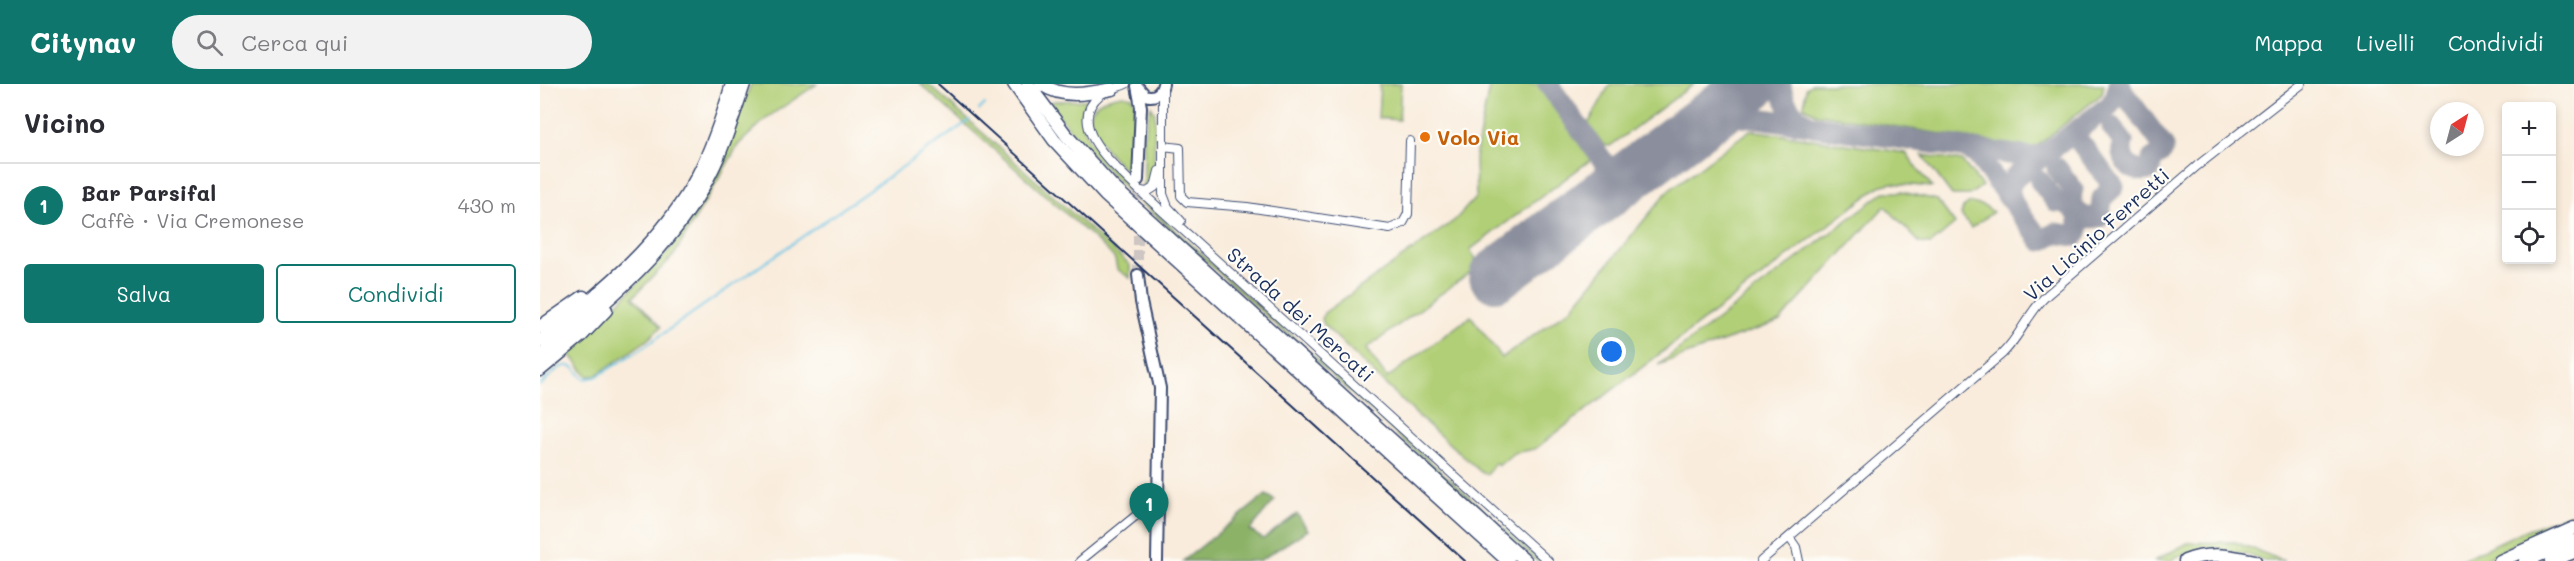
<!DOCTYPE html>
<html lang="it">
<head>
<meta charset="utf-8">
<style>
  body { margin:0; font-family:Mali,sans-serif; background:#f2f2f3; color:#2b2b33 }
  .controls { position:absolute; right:18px; top:18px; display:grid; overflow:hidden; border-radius:6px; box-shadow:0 3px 9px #0003 }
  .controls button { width:54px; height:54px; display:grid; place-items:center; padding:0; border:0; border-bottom:2px solid #e1e1e2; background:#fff; color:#2b2b33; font:30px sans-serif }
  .compass { position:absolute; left:1890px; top:18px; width:54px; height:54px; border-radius:50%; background:#fff; box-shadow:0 3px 9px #0003; rotate:36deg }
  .you { position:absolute; left:1072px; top:268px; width:21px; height:21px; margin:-15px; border:4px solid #fff; border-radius:50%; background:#1a73e8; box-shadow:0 0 0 9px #1a73e833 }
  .badge { display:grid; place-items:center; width:39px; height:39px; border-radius:50%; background:#0f766e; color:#fff; font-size:20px; font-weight:700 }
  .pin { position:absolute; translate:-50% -50px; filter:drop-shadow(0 2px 3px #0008) }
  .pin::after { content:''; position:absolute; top:32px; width:21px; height:18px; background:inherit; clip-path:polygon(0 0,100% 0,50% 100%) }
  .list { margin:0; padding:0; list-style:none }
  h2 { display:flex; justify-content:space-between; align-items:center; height:78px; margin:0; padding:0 24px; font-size:26px }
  h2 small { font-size:20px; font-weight:400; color:#7c7c81 }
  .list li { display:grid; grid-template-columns:39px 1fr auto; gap:18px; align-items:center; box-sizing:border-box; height:84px; padding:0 24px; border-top:2px solid #e1e1e2 }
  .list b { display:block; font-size:22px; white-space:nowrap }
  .list p { margin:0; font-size:20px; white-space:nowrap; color:#7c7c81 }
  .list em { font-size:20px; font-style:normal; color:#7c7c81 }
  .actions { display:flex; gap:12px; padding:18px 24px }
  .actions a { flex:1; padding:14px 0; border:2px solid #0f766e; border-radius:6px; text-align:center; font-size:21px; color:#0f766e }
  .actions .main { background:#0f766e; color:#fff }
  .icon { flex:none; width:33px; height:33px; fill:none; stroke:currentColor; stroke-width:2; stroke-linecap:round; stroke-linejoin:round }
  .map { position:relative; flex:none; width:2034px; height:477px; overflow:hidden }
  header { display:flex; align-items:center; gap:36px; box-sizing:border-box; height:84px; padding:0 30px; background:#0f766e; color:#fff }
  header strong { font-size:28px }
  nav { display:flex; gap:33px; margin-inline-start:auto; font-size:21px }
  .search { width:420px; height:54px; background:#f2f2f3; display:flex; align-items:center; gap:15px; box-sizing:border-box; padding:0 21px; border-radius:33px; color:#7c7c81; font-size:22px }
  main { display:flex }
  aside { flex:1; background:#fff }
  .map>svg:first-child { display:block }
  .green { fill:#b1cf76; stroke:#667f6a; stroke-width:1.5 }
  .forest { fill:#8cb267; stroke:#547062; stroke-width:1.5 }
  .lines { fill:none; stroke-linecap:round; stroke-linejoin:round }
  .stream { stroke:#69c4e6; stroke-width:2 }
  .taxiway { stroke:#8a8e9d; stroke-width:21 }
  .runway { stroke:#8a8e9d; stroke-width:52 }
  .major-tunnel { stroke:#cdc6c3; stroke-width:10; stroke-dasharray:10 5; stroke-linecap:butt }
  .minor-casing { stroke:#3c4b71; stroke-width:10 }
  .major-casing { stroke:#3c4b71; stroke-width:14 }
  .highway-casing { stroke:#3c4b71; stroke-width:15 }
  .minor { stroke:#fff; stroke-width:8 }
  .major { stroke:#fff; stroke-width:10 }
  .highway { stroke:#fff; stroke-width:12 }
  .rail { stroke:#1b2f5e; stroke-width:2 }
  .food-dot { fill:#e8710a; stroke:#fdfcf7; stroke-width:2 }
  .labels { text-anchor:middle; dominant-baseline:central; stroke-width:4.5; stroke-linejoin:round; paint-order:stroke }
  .food-label { font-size:20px; font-weight:bold; fill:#c56008; stroke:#fdfcf7; text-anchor:start }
  .street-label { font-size:20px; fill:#1b2f5e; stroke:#fdfcf7 }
</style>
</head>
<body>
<header>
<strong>Citynav</strong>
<div class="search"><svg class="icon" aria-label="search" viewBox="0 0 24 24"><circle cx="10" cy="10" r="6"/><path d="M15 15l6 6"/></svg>Cerca qui</div>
<nav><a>Mappa</a><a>Livelli</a><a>Condividi</a></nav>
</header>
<main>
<aside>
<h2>Vicino<small></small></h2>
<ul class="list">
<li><span class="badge">1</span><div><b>Bar Parsifal</b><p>Caffè · Via Cremonese</p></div><em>430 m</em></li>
</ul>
<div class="actions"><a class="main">Salva</a><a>Condividi</a></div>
</aside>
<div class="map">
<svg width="2034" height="477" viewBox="0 0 2034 477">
  <rect width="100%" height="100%" fill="#fdfcf7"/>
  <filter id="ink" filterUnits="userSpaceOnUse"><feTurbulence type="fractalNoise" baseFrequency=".0167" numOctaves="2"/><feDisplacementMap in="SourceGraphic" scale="12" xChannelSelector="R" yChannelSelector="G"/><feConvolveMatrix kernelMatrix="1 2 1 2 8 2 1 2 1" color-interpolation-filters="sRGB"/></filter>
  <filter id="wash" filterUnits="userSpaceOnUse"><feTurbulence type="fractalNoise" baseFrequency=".008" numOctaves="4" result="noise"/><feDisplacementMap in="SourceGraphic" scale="24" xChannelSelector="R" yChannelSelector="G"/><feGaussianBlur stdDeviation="1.35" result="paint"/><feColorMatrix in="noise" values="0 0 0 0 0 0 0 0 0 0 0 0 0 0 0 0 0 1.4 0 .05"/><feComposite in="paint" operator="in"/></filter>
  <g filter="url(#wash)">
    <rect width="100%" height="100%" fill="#f9ecdc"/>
    <path class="green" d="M211,0H277L228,33L198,61L134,171L93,213L121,243L106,257L55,292H47L30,270L0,294V290L50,248L129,166L156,127L175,93Z
      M380,0H388L590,181V194L577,185L575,175L567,166Z
      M840,0H861L859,36L838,34Z
      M951,0H1001L1053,74L930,166L940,181L826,265L847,294L931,232L962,274L1032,224L1128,107L1210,46L1366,69L1392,103L1351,99L1340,102L995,365L974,369L958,382L955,379L947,390L941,388L878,332L784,241L782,235L784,229L915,136L936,113L935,74L949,4Z
      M1070,0H1154L1070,62L1057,60L1046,44Z
      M1272,0H1564L1562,10L1497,62L1490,64L1277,30L1264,23L1266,4Z
      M583,11L592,13L595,20L591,89L588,86L586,87C562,63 521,20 583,11Z
      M547,16C545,23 542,32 543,39C545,65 592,102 610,120L609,122L1000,477H996L584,103L539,57L511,21L513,17Z
      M611,22L615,29L614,95L611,101L604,103V51Z
      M1382,71L1422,77L1442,102L1429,111H1412Z
      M1344,108H1362L1397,116L1415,140L1391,160L1380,159L1345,122L1240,237L1118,281Z
      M1430,119L1445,122L1453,128L1431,144L1421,131L1423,124Z
      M2034,429V435L1983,455L1943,477H1918L1988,445Z
      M1695,458L1744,477H1725L1707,470L1671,465L1635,473L1631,477H1614L1648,459Z"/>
    <path class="forest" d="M726,411L735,416L710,446L723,455L757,430L768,446L719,477H643Z"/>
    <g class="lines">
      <path class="stream" d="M439,26L445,20
        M0,301C9,294 22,275 34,284C38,287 40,292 44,295L56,293L101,265L430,36"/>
      <path class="taxiway" d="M1008,0L1069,85L1084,90L1098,86
        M1241,0C1243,20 1255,35 1273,42L1483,72L1496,73L1506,69
        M1572,43L1583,58C1578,77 1592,90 1610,86L1612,75L1620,70L1624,63L1584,9L1580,0
        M1140,54L1172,36L1195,31L1268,41
        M1425,64L1437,71L1501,157L1515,149L1535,152C1545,136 1535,118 1516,118L1500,97
        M1517,84L1533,105C1527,123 1541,137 1560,133L1562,114L1574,103L1533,49
        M1473,119L1469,105L1475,93L1569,22L1575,14L1579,0"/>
      <path class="runway" d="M955,192L1213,0"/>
    </g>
  </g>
  <g filter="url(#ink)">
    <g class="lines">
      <path class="major-tunnel" d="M598,191V99"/>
      <g class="minor-casing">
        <path id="minor" d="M586,0C577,4 568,5 560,11C523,42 578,85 599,106L1008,477
          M623,2V110L628,123L641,137
          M623,62L640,64L641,112L647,118L707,123L850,145L863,139L868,130L870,57
          M601,107L607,108L615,103L619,87
          M1249,453L1256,463L1259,477
          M540,477L598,430L604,425L618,423
          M1221,477L1462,270C1481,252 1488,228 1507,211L1657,82L1762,0"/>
      </g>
      <g class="major-casing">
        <path id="major" d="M597,2L601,23L598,96
          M598,3L605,11C614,14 621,10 623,0
          M598,191L601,218L620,304L617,477"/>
      </g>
      <g class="highway-casing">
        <path id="highway" d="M474,0L514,56L565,111L968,477
          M488,0L526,51L573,103L985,477
          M501,0C523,15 547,10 572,5
          M0,243L43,213
          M0,257C60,209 122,160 158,91C173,62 183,31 192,0
          M0,272C67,218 134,165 172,86C186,58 194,29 204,0
          M0,286L41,252L66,226
          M1645,477C1670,467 1690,472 1715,477
          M1960,477L2034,444
          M1985,477L2034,457
          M2011,477L2034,468"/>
      </g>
      <use href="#minor" class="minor"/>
      <use href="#major" class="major"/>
      <use href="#highway" class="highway"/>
      <path class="rail" d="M398,0L925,477"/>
    </g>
  </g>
  <circle class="food-dot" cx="885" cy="53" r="6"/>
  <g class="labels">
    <g class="food-label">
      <text x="897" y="53">Volo Via</text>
    </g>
    <g class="street-label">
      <text transform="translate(1556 150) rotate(-42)">Via Licinio Ferretti</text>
      <text transform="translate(761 230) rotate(42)">Strada dei Mercati</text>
    </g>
  </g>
</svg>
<div class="controls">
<button>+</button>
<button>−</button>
<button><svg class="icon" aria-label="locate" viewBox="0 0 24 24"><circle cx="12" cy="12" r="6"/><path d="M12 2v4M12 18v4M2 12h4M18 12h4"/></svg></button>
</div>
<svg class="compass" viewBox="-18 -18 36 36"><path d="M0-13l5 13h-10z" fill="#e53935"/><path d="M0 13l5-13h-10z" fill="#7c7c81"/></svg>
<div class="you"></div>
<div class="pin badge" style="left:609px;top:449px">1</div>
</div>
</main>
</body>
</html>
